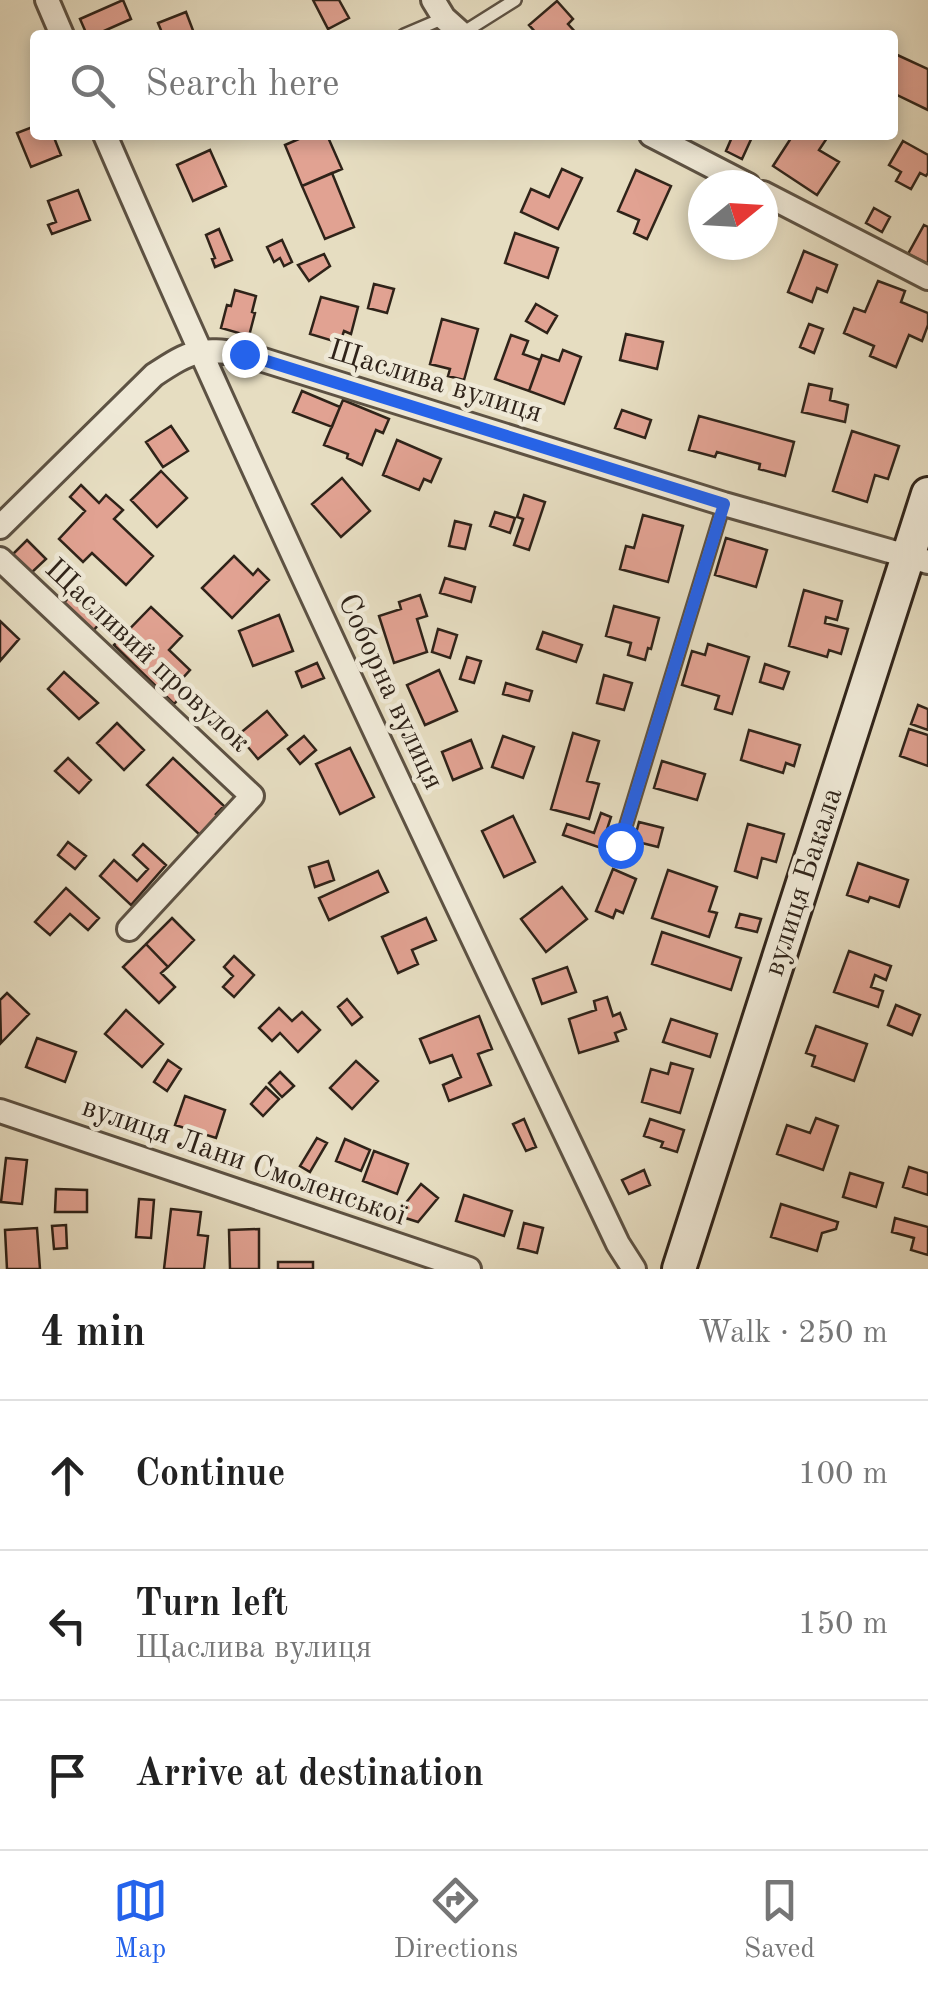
<!DOCTYPE html>
<html lang="en">
<head>
<meta charset="utf-8">
<style>
  body { margin:0; font-family:"Old Standard TT",serif; background:#f2f2f2; color:#222 }
  .compass { position:absolute; left:688px; top:170px; width:90px; height:90px; border-radius:50%; background:#fff; box-shadow:0 5px 15px #0003; rotate:72deg }
  .stop { position:absolute; width:30px; height:30px; margin:-22px; border:8px solid #2563eb; border-radius:50%; background:#fff }
  .stop.end { background:#2563eb; border-color:#fff; box-shadow:0 2px 10px #0008 }
  .list { margin:0; padding:0; list-style:none }
  h2 { display:flex; justify-content:space-between; align-items:center; height:130px; margin:0; padding:0 40px; font-size:42px }
  h2 small { font-size:32px; font-weight:400; color:#767676 }
  .list li { display:grid; grid-template-columns:65px 1fr auto; gap:30px; align-items:center; box-sizing:border-box; height:150px; padding:0 40px; border-top:2px solid #e0e0e0 }
  .list b { display:block; font-size:38px; white-space:nowrap }
  .list p { margin:0; font-size:32px; white-space:nowrap; color:#767676 }
  .list em { font-size:32px; font-style:normal; color:#767676 }
  .icon { flex:none; width:55px; height:55px; fill:none; stroke:currentColor; stroke-width:2; stroke-linecap:round; stroke-linejoin:round }
  .map { position:relative; flex:none; width:928px; height:1269px; overflow:hidden }
  .search { position:absolute; background:#fff; box-shadow:0 5px 15px #0003; left:30px; right:30px; top:30px; height:110px; display:flex; align-items:center; gap:25px; box-sizing:border-box; padding:0 35px; border-radius:10px; color:#767676; font-size:38px }
  .sheet { height:580px; background:#fff }
  nav { display:flex; justify-content:space-around; align-items:center; box-sizing:border-box; height:140px; border-top:2px solid #e0e0e0; background:#fff; font-size:28px; color:#767676 }
  nav a { display:grid; justify-items:center; gap:5px }
  nav .on { color:#2563eb }
  .map>svg:first-child { display:block }
  .building { fill:#e1a292; stroke:#2f2319; stroke-width:2.5 }
  .lines { fill:none; stroke-linecap:round; stroke-linejoin:round }
  .lane-casing { stroke:#5d5243; stroke-width:16 }
  .street-casing { stroke:#5d5243; stroke-width:28 }
  .secondary-casing { stroke:#2f2319; stroke-width:38 }
  .lane { stroke:#efe9d7; stroke-width:11 }
  .street { stroke:#efe9d7; stroke-width:22 }
  .secondary { stroke:#efe9d7; stroke-width:32 }
  .route { stroke:#2563eb; stroke-width:12 }
  .labels { text-anchor:middle; dominant-baseline:central; stroke-width:9; stroke-linejoin:round; paint-order:stroke }
  .street-label { font-size:30px; fill:#2f2319; stroke:#efe9d7 }
</style>
</head>
<body>
<div class="map">
<svg width="928" height="1269" viewBox="0 0 928 1269">
  <rect width="100%" height="100%" fill="#e6ddc1"/>
  <filter id="stains"><feTurbulence type="fractalNoise" baseFrequency=".002" numOctaves="4"/><feColorMatrix values="0 0 0 0 .2 0 0 0 0 .09 0 0 0 0 .02 0 0 0 .5 -.17"/></filter>
  <radialGradient id="worn" r=".72"><stop offset=".6" stop-color="#630" stop-opacity="0"/><stop offset="1" stop-color="#630" stop-opacity=".3"/></radialGradient>
  <path class="building" d="M123,0L131,19L95,35H87L80,19Z
    M313,0H339L349,18L328,29Z
    M557,1L573,19L568,24L578,35H538L529,25Z
    M186,12L194,33L163,35L158,23Z
    M893,53L928,69V110L893,93Z
    M35,126V135H53L61,155L31,167L17,133Z
    M308,135H327L342,169L302,186L285,145Z
    M728,135H753L742,159L726,151L732,137Z
    M793,135H829L819,150L839,162L817,195L773,166Z
    M903,141L928,155V173L926,176L920,173L911,189L896,181L901,172L889,165Z
    M210,150L226,186L193,201L177,165Z
    M562,169L582,178L558,229L521,212L531,189L549,197Z
    M636,170L671,186L647,239L634,233L639,220L618,211Z
    M332,173L354,227L325,239L302,186Z
    M78,190L90,220L52,234L48,225L56,222L48,201Z
    M874,208L890,217L882,232L866,223Z
    M924,225L928,227V264L908,254Z
    M219,229L232,260L215,267L212,259L215,258L206,235Z
    M515,233L558,248L548,278L505,263Z
    M282,240L292,262L284,266L280,258L274,262L267,247Z
    M804,251L837,265L827,292L817,288L812,302L788,292Z
    M324,254L330,266L309,281L298,265Z
    M878,281L905,291L901,302L928,313V325L922,341L909,335L896,367L870,356L874,346L844,333L854,308L865,312Z
    M374,284L394,289L387,313L368,308Z
    M235,290L256,296L252,312L255,313L249,336L221,328L227,305L231,306Z
    M321,297L358,307L351,334L344,331L340,343L310,334Z
    M536,304L557,316L547,333L526,321Z
    M442,319L478,329L464,380L448,376L450,369L430,364Z
    M809,324L823,329L814,353L800,347Z
    M626,334L663,342L657,369L620,360Z
    M511,335L528,341L523,354L540,360L529,391L495,379Z
    M563,350L581,357L564,404L529,391L542,355L559,361Z
    M809,384L832,389L830,400L848,405L845,422L802,412Z
    M302,391L340,407L332,427L293,412Z
    M343,400L389,419L383,433L376,430L362,465L347,458L348,454L324,445Z
    M622,410L651,420L645,438L615,428Z
    M699,416L794,442L785,476L759,469L760,464L717,452L715,457L689,450Z
    M171,426L188,451L163,467L146,442Z
    M852,431L899,446L888,479L875,475L867,502L833,491Z
    M397,440L441,459L431,482L424,479L419,490L383,475Z
    M161,471L187,498L157,527L131,500Z
    M342,478L370,511L341,537L312,504Z
    M81,485L99,503L106,495L123,510L114,519L153,556L126,585L92,553L83,562L59,539L85,511L70,497Z
    M524,495L545,502L529,550L514,545L523,519L517,517Z
    M495,512L515,518L510,533L490,526Z
    M643,515L683,526L668,582L620,569L626,546L634,548Z
    M455,521L471,525L465,549L449,546Z
    M726,538L767,550L756,587L715,575Z
    M27,540L46,559L29,575L11,556Z
    M234,556L253,575L258,569L269,580L232,618L202,588Z
    M445,578L475,587L471,602L440,593Z
    M77,588L107,615L92,632L62,605Z
    M804,590L842,601L837,620L826,617L825,623L848,629L841,654L829,650L827,657L789,646Z
    M420,595L427,616L417,619L427,652L394,663L379,616L401,609L399,602Z
    M614,606L659,618L651,649L648,648L645,660L628,655L631,643L606,636Z
    M151,607L182,636L169,650L190,670L181,680L189,688L174,704L114,645Z
    M279,615L293,651L253,666L239,631Z
    M0,621L19,639L0,661Z
    M438,629L457,635L450,658L432,652Z
    M543,632L582,645L576,662L537,649Z
    M708,644L749,657L732,714L715,709L719,696L682,685L692,651L705,655Z
    M467,657L481,661L474,683L460,679Z
    M317,663L324,678L302,687L296,672Z
    M765,664L789,672L783,689L760,682Z
    M439,670L457,711L425,725L407,685Z
    M64,672L98,703L79,719L48,689Z
    M604,675L632,683L624,710L597,703Z
    M506,683L532,691L529,701L503,694Z
    M918,705L928,709V730L911,724Z
    M267,711L287,735L258,759L238,735Z
    M117,723L144,750L124,770L97,743Z
    M909,729L928,735V766L900,756Z
    M749,730L800,745L794,766L786,763L783,773L741,760Z
    M573,733L599,741L587,781L599,784L589,819L551,809Z
    M304,736L316,750L300,764L288,749Z
    M503,736L534,747L523,778L492,767Z
    M471,740L482,768L453,780L442,752Z
    M350,748L374,797L340,814L316,764Z
    M68,758L91,780L79,793L55,771Z
    M173,758L224,806L216,814L220,817L202,837L147,785Z
    M662,761L705,774L697,800L654,788Z
    M601,813L611,817L601,848L563,835L567,824L594,833Z
    M513,816L535,862L504,877L482,831Z
    M639,822L663,828L658,847L634,841Z
    M748,824L784,834L776,862L762,858L757,878L735,871Z
    M68,842L86,856L75,869L58,855Z
    M143,844L166,865L131,905L100,876L114,860L137,881L148,869L133,855Z
    M328,861L334,880L315,887L309,867Z
    M858,863L908,880L899,907L870,897L868,902L847,895Z
    M613,869L636,879L623,913L616,910L613,918L596,911Z
    M668,870L717,887L709,911L717,913L709,937L652,918Z
    M378,871L388,892L329,920L319,898Z
    M562,887L587,919L546,952L521,919Z
    M66,888L99,918L88,930L70,914L50,935L35,922Z
    M740,914L761,919L757,932L736,927Z
    M172,918L194,940L168,967L146,944Z
    M426,918L436,940L412,950L418,964L398,973L382,937Z
    M662,932L741,958L731,990L652,964Z
    M146,944L168,967L161,973L175,987L159,1003L123,967Z
    M849,951L891,966L886,980L875,975L871,987L883,991L878,1007L834,992Z
    M234,956L254,975L234,997L223,987L233,976L224,967Z
    M567,967L576,992L542,1004L533,979Z
    M7,993L29,1014L1,1043L0,1000Z
    M607,997L613,1016L620,1013L626,1029L615,1033L618,1041L579,1053L569,1019L596,1010L594,1001Z
    M347,999L362,1017L352,1025L338,1007Z
    M896,1005L920,1015L912,1035L888,1025Z
    M279,1008L292,1021L302,1012L320,1030L298,1052L280,1033L272,1041L259,1028Z
    M126,1010L163,1044L142,1067L105,1034Z
    M479,1016L492,1049L478,1054L491,1085L449,1101L443,1085L461,1077L452,1055L430,1063L420,1039Z
    M671,1019L717,1034L710,1057L663,1042Z
    M816,1026L867,1044L854,1081L812,1066L815,1056L806,1053Z
    M37,1038L76,1052L65,1082L26,1067Z
    M168,1060L181,1069L167,1091L154,1082Z
    M356,1061L378,1081L352,1109L330,1088Z
    M671,1063L693,1069L680,1113L642,1102L651,1069L668,1074Z
    M280,1072L294,1086L282,1097L269,1083Z
    M266,1087L279,1099L263,1116L251,1104Z
    M185,1096L225,1110L216,1138L175,1125Z
    M816,1118L838,1126L823,1170L777,1154L787,1125L810,1133Z
    M524,1119L536,1147L526,1151L513,1124Z
    M650,1119L684,1130L677,1152L661,1147L663,1142L644,1136Z
    M317,1138L327,1143L310,1172L300,1166Z
    M345,1139L370,1150L361,1171L336,1161Z
    M374,1151L408,1164L397,1194L363,1181Z
    M6,1158L27,1160L22,1204L1,1202Z
    M909,1167L928,1173V1195L903,1187Z
    M644,1170L650,1185L629,1194L622,1180Z
    M850,1173L883,1183L876,1207L843,1197Z
    M421,1184L438,1198L418,1222L396,1215Z
    M56,1189L87,1190V1212H55Z
    M464,1195L512,1211L504,1236L456,1221Z
    M139,1199L154,1200L151,1238L136,1237Z
    M781,1204L838,1222L836,1229L822,1233L817,1251L771,1237Z
    M171,1209L201,1212L198,1235L208,1236L204,1269H164Z
    M895,1218L928,1227V1255L911,1250L914,1238L892,1232Z
    M524,1223L543,1228L537,1253L518,1248Z
    M66,1225L67,1248L54,1249L52,1226Z
    M37,1228L40,1269H7L5,1230Z
    M259,1229V1269H230L229,1230Z
    M278,1262H313V1269H278Z"/>
  <g class="lines">
    <g class="lane-casing">
      <path id="lane" d="M461,34L515,0
        M404,35L444,18
        M620,845L724,504"/>
    </g>
    <g class="street-casing">
      <path id="street" d="M47,0L62,35
        M433,0L444,18L463,35
        M105,135C267,509 443,876 618,1244L634,1269
        M651,135L748,185
        M763,193L928,278
        M0,527L154,375C192,350 198,348 244,354L724,504L928,562
        M0,559L252,796L129,929
        M0,1111L469,1269"/>
    </g>
    <g class="secondary-casing">
      <path id="secondary" d="M679,1269L928,494"/>
    </g>
    <use href="#lane" class="lane"/>
    <use href="#street" class="street"/>
    <use href="#secondary" class="secondary"/>
  </g>
  <g class="lines">
    <path class="route" d="M244,354L724,504L620,845"/>
  </g>
  <g class="labels">
    <g class="street-label">
      <text transform="translate(435 382) rotate(17)">Щаслива вулиця</text>
      <text transform="translate(147 656) rotate(43)">Щасливий провулок</text>
      <text transform="translate(390 692) rotate(65)">Соборна вулиця</text>
      <text transform="translate(804 882) rotate(-72)">вулиця Бакала</text>
      <text transform="translate(244 1162) rotate(19)">вулиця Лани Смоленської</text>
    </g>
  </g>
  <rect width="100%" height="100%" filter="url(#stains)"/>
  <rect width="100%" height="100%" fill="url(#worn)"/>
</svg>
<svg class="compass" viewBox="-18 -18 36 36"><path d="M0-13l5 13h-10z" fill="#e53935"/><path d="M0 13l5-13h-10z" fill="#767676"/></svg>
<div class="stop" style="left:620px;top:845px"></div>
<div class="stop end" style="left:244px;top:354px"></div>
<div class="search"><svg class="icon" aria-label="search" viewBox="0 0 24 24"><circle cx="10" cy="10" r="6"/><path d="M15 15l6 6"/></svg>Search here</div>
</div>
<section class="sheet">
<h2>4 min<small>Walk · 250 m</small></h2>
<ul class="list">
<li><svg class="icon" aria-label="ahead" viewBox="0 0 24 24"><path d="M12 20V5M6 11l6-6 6 6"/></svg><div><b>Continue</b></div><em>100 m</em></li>
<li><svg class="icon" aria-label="left" viewBox="0 0 24 24"><path d="M17 20v-9H6M10 6l-5 5 5 5"/></svg><div><b>Turn left</b><p>Щаслива вулиця</p></div><em>150 m</em></li>
<li><svg class="icon" aria-label="arrive" viewBox="0 0 24 24"><path d="M6 21V4h12l-3 4 3 4H6"/></svg><div><b>Arrive at destination</b></div></li>
</ul>
</section>
<nav>
<a class="on"><svg class="icon" aria-label="map" viewBox="0 0 24 24"><path d="M3 6l6-2 6 2 6-2v14l-6 2-6-2-6 2zM9 4v14M15 6v14"/></svg>Map</a>
<a><svg class="icon" aria-label="directions" viewBox="0 0 24 24"><path d="M12 3l9 9-9 9-9-9zM9 14v-3h6M13 9l2 2-2 2"/></svg>Directions</a>
<a><svg class="icon" aria-label="saved" viewBox="0 0 24 24"><path d="M7 4h10v16l-5-4-5 4z"/></svg>Saved</a>
</nav>
</body>
</html>
